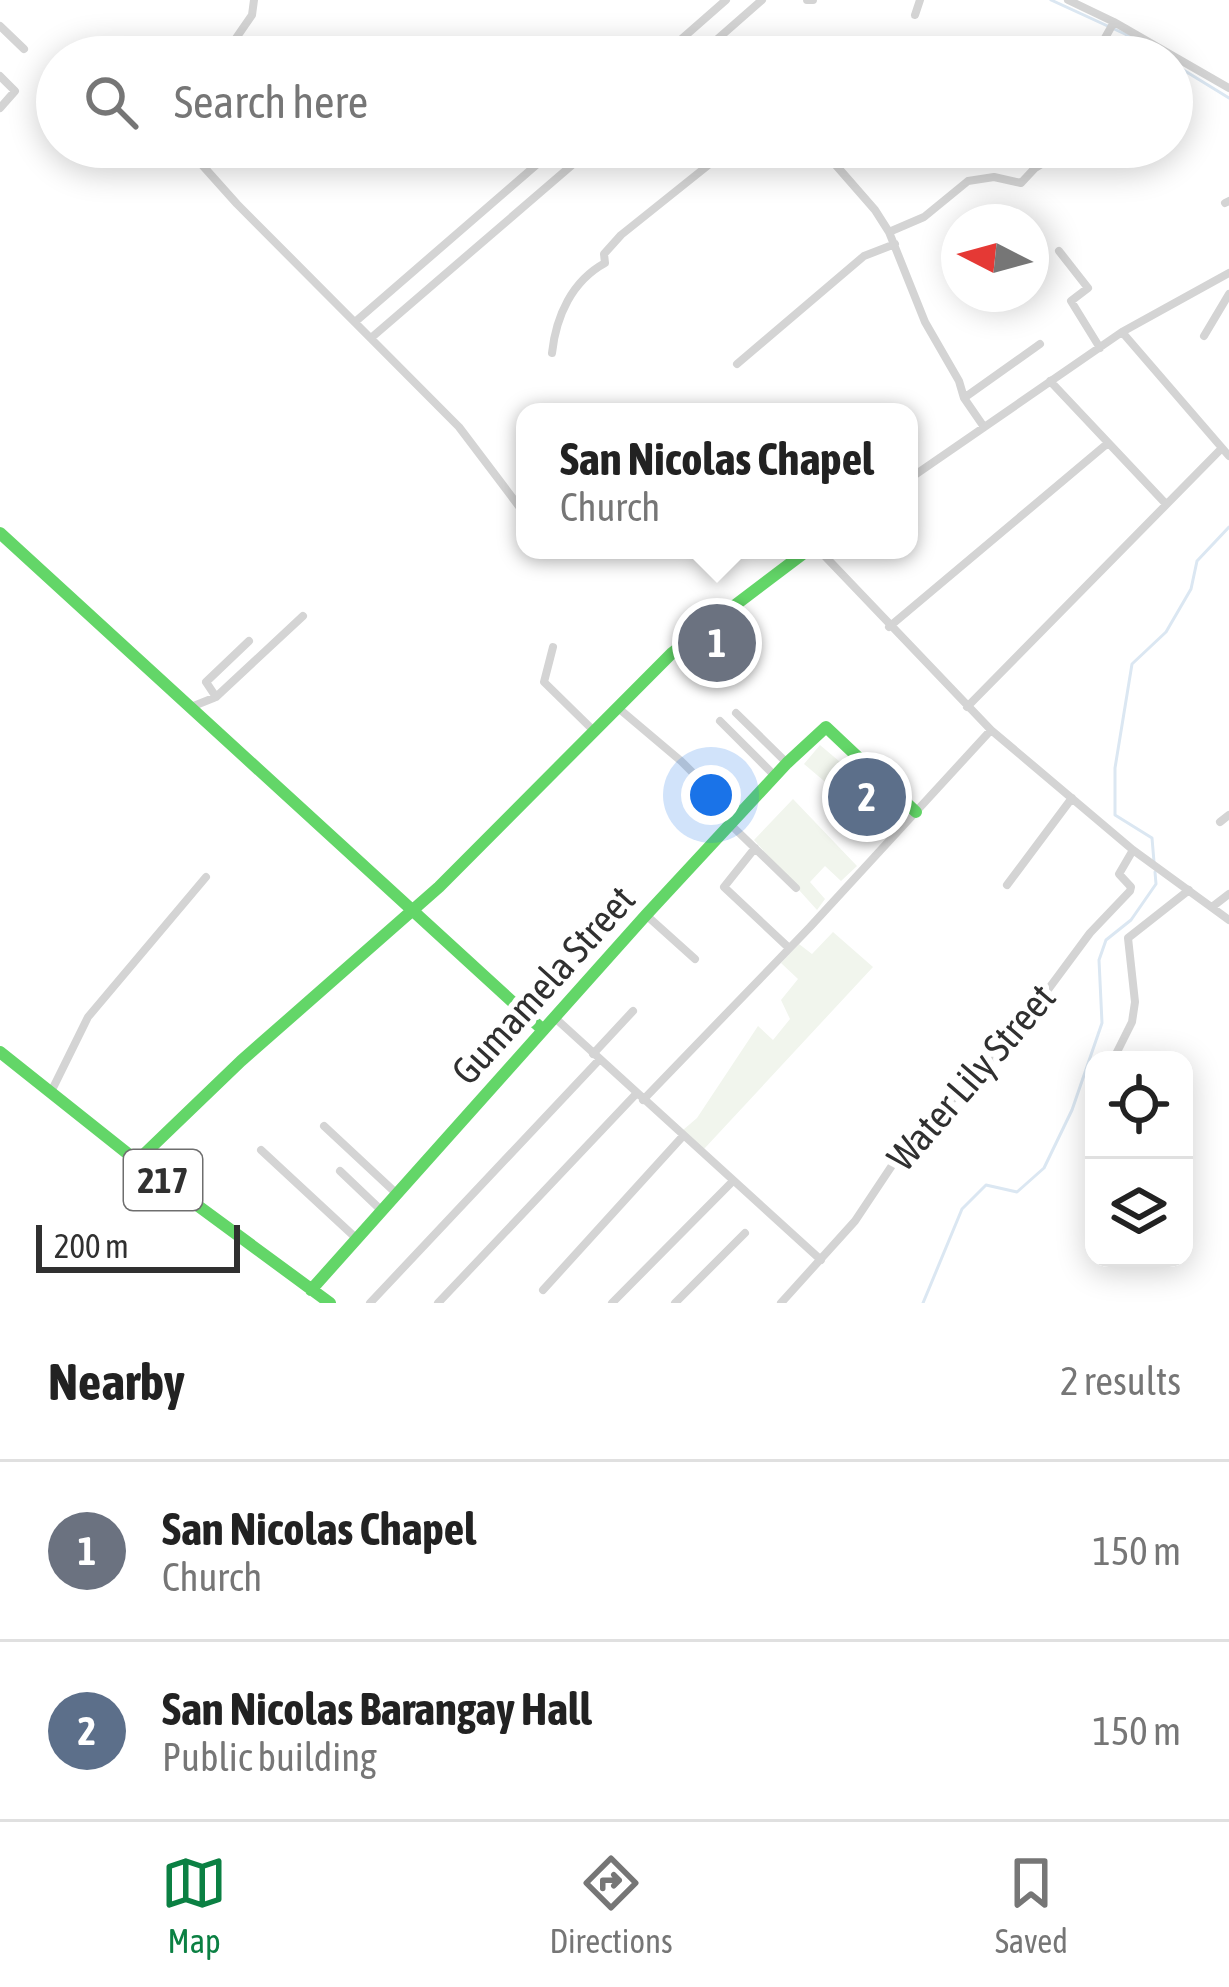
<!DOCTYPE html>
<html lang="en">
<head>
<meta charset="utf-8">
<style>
  body { margin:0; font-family:"Asap Condensed",sans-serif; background:#f6f6f6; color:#222 }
  .controls { position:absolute; right:36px; bottom:36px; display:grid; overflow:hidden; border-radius:24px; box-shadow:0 6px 30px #0003 }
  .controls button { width:108px; height:108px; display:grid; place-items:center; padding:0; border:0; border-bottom:3px solid #e0e0e0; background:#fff; color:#222; font:60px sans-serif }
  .compass { position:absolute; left:941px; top:204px; width:108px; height:108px; border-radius:50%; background:#fff; box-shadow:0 6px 30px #0003; rotate:276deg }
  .scale { position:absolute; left:36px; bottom:30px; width:204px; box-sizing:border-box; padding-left:12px; border:6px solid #303030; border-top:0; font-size:33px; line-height:42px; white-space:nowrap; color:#303030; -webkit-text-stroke:9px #fff; paint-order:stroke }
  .you { position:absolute; left:711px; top:795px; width:42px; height:42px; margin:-30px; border:9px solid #fff; border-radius:50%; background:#1a73e8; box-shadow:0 0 0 18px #1a73e833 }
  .badge { display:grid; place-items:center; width:78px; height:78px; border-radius:50%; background:#0b8043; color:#fff; font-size:39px; font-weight:700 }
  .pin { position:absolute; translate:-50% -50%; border:6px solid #fff; box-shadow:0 3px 12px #0006 }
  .popup { position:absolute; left:516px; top:403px; width:402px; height:156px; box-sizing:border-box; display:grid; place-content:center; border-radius:24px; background:#fff; filter:drop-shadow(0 3px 9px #0005); font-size:39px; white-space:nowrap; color:#767676 }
  .popup b { font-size:45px; color:#222 }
  .popup::after { content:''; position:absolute; left:50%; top:100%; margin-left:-24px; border:24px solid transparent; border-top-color:#fff }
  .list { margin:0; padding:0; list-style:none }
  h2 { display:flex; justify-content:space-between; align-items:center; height:156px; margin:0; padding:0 48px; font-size:51px }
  h2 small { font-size:39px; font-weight:400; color:#767676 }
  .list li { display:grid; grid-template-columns:78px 1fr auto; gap:36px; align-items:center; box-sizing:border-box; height:180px; padding:0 48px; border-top:3px solid #e0e0e0 }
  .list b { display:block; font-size:45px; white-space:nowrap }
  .list p { margin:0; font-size:39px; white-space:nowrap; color:#767676 }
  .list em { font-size:39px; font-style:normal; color:#767676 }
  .icon { flex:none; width:66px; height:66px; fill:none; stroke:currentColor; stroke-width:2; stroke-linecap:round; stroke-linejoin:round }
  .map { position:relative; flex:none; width:1229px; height:1303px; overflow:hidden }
  .search { position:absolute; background:#fff; box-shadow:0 6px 30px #0003; left:36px; right:36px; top:36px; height:132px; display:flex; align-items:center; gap:30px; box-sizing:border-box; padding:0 42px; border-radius:66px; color:#767676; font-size:45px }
  .sheet { height:516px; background:#fff }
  nav { display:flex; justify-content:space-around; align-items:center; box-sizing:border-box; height:168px; border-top:3px solid #e0e0e0; background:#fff; font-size:33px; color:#767676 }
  nav a { display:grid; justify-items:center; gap:6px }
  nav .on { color:#0b8043 }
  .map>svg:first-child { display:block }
  .green { fill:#f1f5ed }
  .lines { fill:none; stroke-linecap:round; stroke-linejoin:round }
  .stream { stroke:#dbe7f2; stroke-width:3 }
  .street { stroke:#d4d4d4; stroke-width:8 }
  .fast { stroke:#63d668; stroke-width:12 }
  .labels { text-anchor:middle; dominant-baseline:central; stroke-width:12; stroke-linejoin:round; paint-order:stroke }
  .shield { fill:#fff; stroke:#6e6e6e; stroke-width:3 }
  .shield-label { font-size:36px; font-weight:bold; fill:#303030 }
  .street-label { font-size:39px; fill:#303030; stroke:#fff }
</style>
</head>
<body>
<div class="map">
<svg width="1229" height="1303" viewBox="0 0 1229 1303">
  <rect width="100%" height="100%" fill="#fff"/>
  <path class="green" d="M820,745L859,778L843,797L804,764Z
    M793,799L857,866L841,881L825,866L810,882L825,899L817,910L754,840Z
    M833,932L873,967L704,1149L683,1130L697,1118L758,1026L773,1040L790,1019L781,1000L798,979L781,963L799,944L812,954Z"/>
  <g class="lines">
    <path class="stream" d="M1051,0L1125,34L1162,57
      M1172,63L1229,98
      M1154,862L1152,838L1115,815V768L1132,664L1166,632L1191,589L1197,561L1229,527
      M923,1303L962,1209L986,1185L1017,1192L1044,1168L1072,1110L1102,1023L1099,960L1106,940L1131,920L1156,884L1155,872"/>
    <path class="street" d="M807,0H813
      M1068,0L1114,22L1229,88
      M915,15L920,0
      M0,26L24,49
      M223,57L252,15L254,0
      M661,57L726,0
      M697,57L762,0
      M1114,57L1101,45L1114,22
      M0,76L15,91L0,108
      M186,147L237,204L459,427L524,513
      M820,147L875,210L889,232L925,322L959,381L964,398L984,427
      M1225,203L1229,201
      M889,232L924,217L968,181L994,177L1021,183L1035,168L1069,147
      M1059,251L1088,288L1071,301L1100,348
      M355,322L557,147
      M1122,332L1229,456
      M1204,336L1229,294
      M371,338L593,147
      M552,353C556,316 572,281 605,263L604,254L621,235L731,147
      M737,364L864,256L895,244
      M1050,381L1166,504
      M964,398L1040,344
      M909,479L1122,332L1229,273
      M819,550L991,730L1133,850L1229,920
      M889,627L1108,443
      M553,647L544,682L594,731
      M216,697L206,682L249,641
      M191,707L216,697L303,616
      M617,707L681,761L737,817
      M967,707L1222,448
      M736,713L787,763
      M720,721L775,776
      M1220,822L1229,815
      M731,825L796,888
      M755,848L724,887L789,948
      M1007,885L1072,798
      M1212,907L1229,894
      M646,915L695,959
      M554,1017L821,1260
      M593,1054L633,1011
      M1113,1060L1132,1022L1135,1002L1128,938L1189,890
      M51,1092L88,1017L206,877
      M643,1100L810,927L991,730
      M324,1126L397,1194
      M261,1150L357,1239
      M340,1171L382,1211
      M543,1290L683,1136
      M370,1303L599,1060
      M438,1303L636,1094
      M612,1303L731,1183
      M675,1303L745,1233
      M781,1303L855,1221L905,1146L1004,1049L1090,933L1130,891L1131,887L1119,874L1133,850"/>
    <path class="fast" d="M0,533L542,1029
      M0,1052L137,1161L330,1303
      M137,1161L241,1061L439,887L672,653L808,550
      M311,1290L646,915L787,763L826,727L916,812"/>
  </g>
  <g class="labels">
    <rect class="shield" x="124" y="1150" width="78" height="60" rx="9"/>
    <g class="shield-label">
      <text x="163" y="1180">217</text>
    </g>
    <g class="street-label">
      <text transform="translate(543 985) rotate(-48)">Gumamela Street</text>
      <text transform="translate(971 1077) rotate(-49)">Water Lily Street</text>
    </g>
  </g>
</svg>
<div class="controls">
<button><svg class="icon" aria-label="locate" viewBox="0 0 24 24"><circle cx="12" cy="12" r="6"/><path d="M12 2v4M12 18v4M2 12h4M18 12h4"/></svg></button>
<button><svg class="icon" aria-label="layers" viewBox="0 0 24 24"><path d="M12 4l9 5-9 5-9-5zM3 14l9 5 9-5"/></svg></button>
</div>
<svg class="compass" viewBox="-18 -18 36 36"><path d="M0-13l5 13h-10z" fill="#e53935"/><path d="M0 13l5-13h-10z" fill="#767676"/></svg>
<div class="scale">200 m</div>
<div class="you"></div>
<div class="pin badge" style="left:717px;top:643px;background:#6b7280">1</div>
<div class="popup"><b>San Nicolas Chapel</b>Church</div>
<div class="pin badge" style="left:867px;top:797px;background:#5c6f8a">2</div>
<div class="search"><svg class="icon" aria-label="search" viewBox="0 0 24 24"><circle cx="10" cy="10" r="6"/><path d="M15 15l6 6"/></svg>Search here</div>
</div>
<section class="sheet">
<h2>Nearby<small>2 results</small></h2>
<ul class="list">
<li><span class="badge" style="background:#6b7280">1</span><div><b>San Nicolas Chapel</b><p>Church</p></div><em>150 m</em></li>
<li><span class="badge" style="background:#5c6f8a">2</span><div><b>San Nicolas Barangay Hall</b><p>Public building</p></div><em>150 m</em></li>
</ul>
</section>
<nav>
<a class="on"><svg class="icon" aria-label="map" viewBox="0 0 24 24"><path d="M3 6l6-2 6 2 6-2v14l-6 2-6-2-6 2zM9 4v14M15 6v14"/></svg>Map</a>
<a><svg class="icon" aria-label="directions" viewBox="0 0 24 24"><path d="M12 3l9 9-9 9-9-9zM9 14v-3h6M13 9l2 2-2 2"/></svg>Directions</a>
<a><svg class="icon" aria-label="saved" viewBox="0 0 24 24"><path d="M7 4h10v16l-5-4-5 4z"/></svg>Saved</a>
</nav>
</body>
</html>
